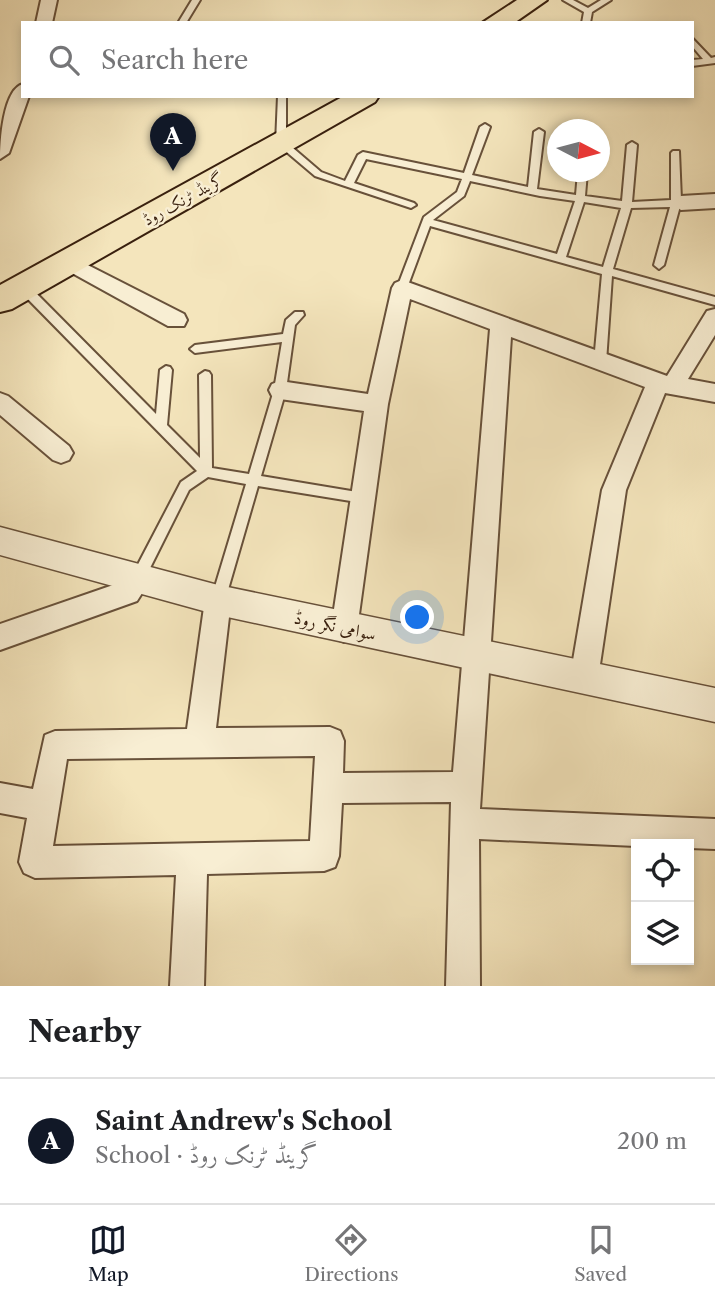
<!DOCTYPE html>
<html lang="en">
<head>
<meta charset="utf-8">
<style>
  body { margin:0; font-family:"Libre Caslon Text",Amiri,serif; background:#f6f6f6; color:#202124 }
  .controls { position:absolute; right:21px; bottom:21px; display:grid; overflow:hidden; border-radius:0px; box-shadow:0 4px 10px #0003 }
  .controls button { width:63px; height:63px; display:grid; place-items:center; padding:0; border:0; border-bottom:2px solid #e0e0e0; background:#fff; color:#202124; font:35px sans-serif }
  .compass { position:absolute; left:547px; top:119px; width:63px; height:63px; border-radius:50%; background:#fff; box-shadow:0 4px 10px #0003; rotate:96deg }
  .you { position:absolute; left:418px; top:618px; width:24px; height:24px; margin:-18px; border:5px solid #fff; border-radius:50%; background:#1a73e8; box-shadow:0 0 0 10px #1a73e833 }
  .badge { display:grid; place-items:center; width:46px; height:46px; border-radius:50%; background:#111827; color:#fff; font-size:23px; font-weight:700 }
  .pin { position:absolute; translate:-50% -58px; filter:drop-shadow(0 2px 4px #0008) }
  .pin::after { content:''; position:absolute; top:37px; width:24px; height:21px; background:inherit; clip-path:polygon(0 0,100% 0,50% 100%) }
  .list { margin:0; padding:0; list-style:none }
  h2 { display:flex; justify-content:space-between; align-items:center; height:91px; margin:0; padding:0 28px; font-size:30px }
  h2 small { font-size:23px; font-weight:400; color:#757577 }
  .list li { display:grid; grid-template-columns:46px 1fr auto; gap:21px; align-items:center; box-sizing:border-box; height:126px; padding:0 28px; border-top:2px solid #e0e0e0 }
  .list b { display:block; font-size:26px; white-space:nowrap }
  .list p { margin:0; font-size:23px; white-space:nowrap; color:#757577 }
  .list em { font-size:23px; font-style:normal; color:#757577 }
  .icon { flex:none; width:38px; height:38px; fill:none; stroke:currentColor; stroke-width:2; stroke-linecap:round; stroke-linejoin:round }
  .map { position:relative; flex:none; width:715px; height:986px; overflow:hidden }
  .search { position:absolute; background:#fff; box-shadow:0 4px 10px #0003; left:21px; right:21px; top:21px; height:77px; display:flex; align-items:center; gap:18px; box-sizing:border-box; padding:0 24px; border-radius:0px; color:#757577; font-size:26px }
  .sheet { height:217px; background:#fff }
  nav { display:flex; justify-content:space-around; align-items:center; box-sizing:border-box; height:98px; border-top:2px solid #e0e0e0; background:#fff; font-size:19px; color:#757577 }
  nav a { display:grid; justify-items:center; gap:4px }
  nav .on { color:#111827 }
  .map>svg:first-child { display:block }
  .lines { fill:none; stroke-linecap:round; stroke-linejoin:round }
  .service-casing { stroke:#68513a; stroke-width:4 }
  .minor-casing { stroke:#68513a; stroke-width:4 }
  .tertiary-casing { stroke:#68513a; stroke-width:3 }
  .primary-casing { stroke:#39200e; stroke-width:4 }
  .service { fill:#f8eed3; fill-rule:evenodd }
  .minor { fill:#f8eed3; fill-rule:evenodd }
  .tertiary { fill:#f8eed3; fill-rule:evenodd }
  .primary { fill:#f4e5bc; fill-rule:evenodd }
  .labels { text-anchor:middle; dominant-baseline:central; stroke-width:5; stroke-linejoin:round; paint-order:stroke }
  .far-street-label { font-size:16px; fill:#39200e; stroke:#f8eed3 }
  .street-label { font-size:18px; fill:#39200e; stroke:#f8eed3 }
</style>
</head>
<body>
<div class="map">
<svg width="715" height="986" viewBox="0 0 715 986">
  <rect width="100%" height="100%" fill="#f4e5bc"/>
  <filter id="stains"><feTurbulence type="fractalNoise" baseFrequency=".00286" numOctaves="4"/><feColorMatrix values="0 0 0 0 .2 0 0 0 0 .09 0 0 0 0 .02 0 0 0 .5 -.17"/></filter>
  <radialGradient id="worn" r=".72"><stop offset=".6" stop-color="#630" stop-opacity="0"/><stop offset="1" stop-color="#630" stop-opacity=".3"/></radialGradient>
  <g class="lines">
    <g class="service-casing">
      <path id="service" d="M192,0H200L186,23H178Z
        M563,0H573L588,8L601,0H611L592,12L590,23H582L584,12Z
        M692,38L711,58L715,57V63L692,66V60L703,59L692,46Z
        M278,96H286V142L321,172L345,181L358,155L363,152L464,173L480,127L485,124L490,127L472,175L528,187L534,132L539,129L544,132L537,189L576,195L578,172H587L585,196L622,201L627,145L632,142L637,145L632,202L671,200V153L673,151H679L681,200L686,203L680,206L664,265L659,269L654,265L670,207L631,208L613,269L715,297V305L612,276L606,362L600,366L594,362L602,274L430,226L407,288L406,291H398L397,288L424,217L457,192L462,179L366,159L354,183L414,203L416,205L411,208L315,176L276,143ZM470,181L540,196L575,201L557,254L433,220L464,196ZM584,202L621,208L603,267L566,257Z
        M24,284L28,285L156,414L160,370L166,366L170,367L172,370L167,425L200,458L199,375L205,371L209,372L211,375L212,468L249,474L274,390L282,342L195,353L190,349L195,345L283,334L286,320L295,312H303L304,315L295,325L286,390L261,476L363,493L367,494L369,498L367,502L363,503L258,486L225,600L223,604L218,606L213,604L211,600L246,484L208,477L189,490L143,582L138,584L133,582L132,578L133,574L181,482L197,471L20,291V285Z"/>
    </g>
    <g class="minor-casing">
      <path id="minor" d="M41,0H57L52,23H36Z
        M23,84V96H29L9,153L0,159C0,142 3,89 23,84Z
        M715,194V208L681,210L671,203L681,196Z
        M70,256L184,314L187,320L184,326H168L63,268L60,263L63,258Z
        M402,280L667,376L707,311L715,309V335L688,379L715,384V402L665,393L626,490L598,678L594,688L584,691L574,688L570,678L602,490L645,387L511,337L480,809L715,819V849L689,848V844L636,846L479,839L480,986H446L451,802L342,803L339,856L335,867L324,871L207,874L204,986H170L176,875L35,878L24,873L19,862L27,818L0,813V783L33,789L45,735L55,731L187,729L205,600L209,591L218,588L227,591L231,600L216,728L330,727L340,731L344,741L343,773L453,772L490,329L410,299L388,404L357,629L354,638L344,642L334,638L331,629L364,411L280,399L272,396L269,390L272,384L280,381L368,394L392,288L395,283ZM315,756L310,841L53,846L67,759Z
        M0,393L8,396L69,446L73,453L69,460L61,463L53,460L0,415Z
        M138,567L147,571L151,579L137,601L0,650V624L119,583L129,571Z"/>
    </g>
    <g class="tertiary-casing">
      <path id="tertiary" d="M0,527L218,585L715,688V722L218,615L0,555Z"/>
    </g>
    <g class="primary-casing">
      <path id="primary" d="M517,0H547L514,23H482Z
        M344,96H379L375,102L12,309L0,312V285Z"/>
    </g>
    <use href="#service" class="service"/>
    <use href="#minor" class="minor"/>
    <use href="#tertiary" class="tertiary"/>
    <use href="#primary" class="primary"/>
  </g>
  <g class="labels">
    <g class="far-street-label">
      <text transform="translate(183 199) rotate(-29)">گرینڈ ٹرنک روڈ</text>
    </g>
    <g class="street-label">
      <text transform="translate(335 626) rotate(12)">سوامی نگر روڈ</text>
    </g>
  </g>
  <rect width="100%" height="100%" filter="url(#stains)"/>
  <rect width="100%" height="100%" fill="url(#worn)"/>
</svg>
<div class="controls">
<button><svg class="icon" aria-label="locate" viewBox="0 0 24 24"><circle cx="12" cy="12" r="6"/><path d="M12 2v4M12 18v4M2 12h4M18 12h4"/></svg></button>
<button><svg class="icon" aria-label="layers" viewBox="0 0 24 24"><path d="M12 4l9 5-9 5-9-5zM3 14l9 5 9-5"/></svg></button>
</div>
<svg class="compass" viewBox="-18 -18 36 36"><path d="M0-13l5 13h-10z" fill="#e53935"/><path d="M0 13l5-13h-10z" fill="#757577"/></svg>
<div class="you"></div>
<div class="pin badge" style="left:173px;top:171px">A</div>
<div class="search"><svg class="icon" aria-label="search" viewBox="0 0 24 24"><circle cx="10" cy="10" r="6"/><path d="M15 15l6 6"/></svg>Search here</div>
</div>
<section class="sheet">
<h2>Nearby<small></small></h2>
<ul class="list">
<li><span class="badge">A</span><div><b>Saint Andrew's School</b><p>School · گرینڈ ٹرنک روڈ</p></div><em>200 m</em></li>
</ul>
</section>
<nav>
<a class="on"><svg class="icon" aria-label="map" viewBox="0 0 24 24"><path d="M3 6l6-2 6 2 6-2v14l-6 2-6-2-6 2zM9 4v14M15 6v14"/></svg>Map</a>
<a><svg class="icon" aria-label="directions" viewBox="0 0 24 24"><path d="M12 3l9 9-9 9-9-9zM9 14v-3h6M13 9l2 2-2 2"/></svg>Directions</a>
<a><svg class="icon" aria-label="saved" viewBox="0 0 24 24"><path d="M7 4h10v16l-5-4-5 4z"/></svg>Saved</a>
</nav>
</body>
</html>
